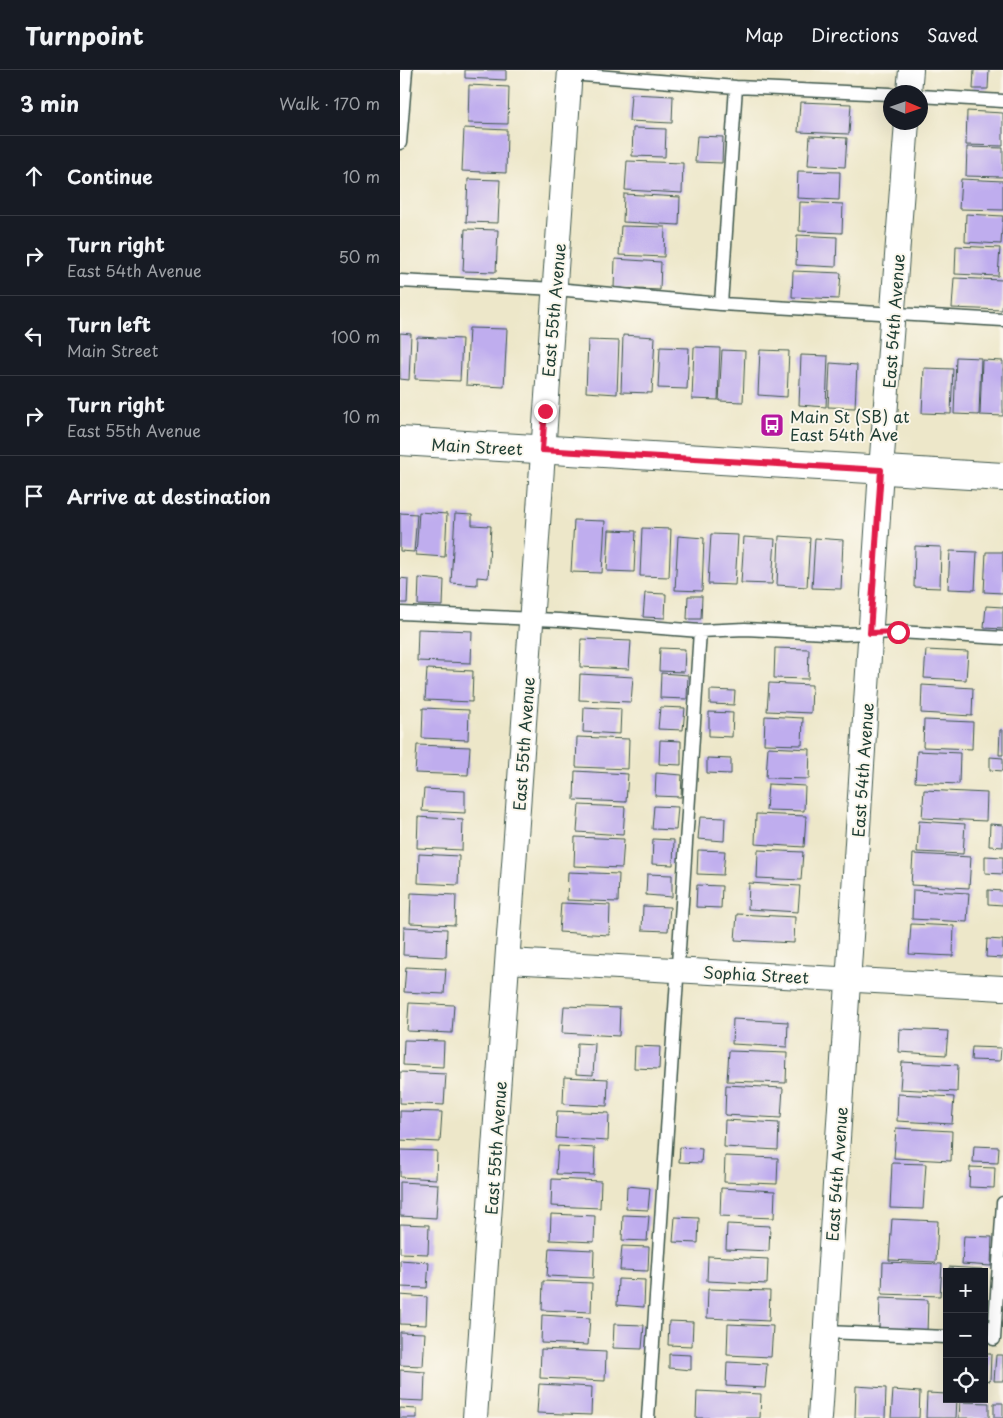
<!DOCTYPE html>
<html lang="en">
<head>
<meta charset="utf-8">
<style>
  body { margin:0; font-family:"Playpen Sans",sans-serif; background:#20242c; color:#f1f3f6 }
  .controls { position:absolute; right:15px; bottom:15px; display:grid; overflow:hidden; border-radius:0px; box-shadow:0 5px 20px #0002 }
  .controls button { width:45px; height:45px; display:grid; place-items:center; padding:0; border:0; border-bottom:1px solid #363941; background:#171b24; color:#f1f3f6; font:25px sans-serif }
  .compass { position:absolute; left:483px; top:15px; width:45px; height:45px; border-radius:50%; background:#171b24; box-shadow:0 5px 20px #0002; rotate:92deg }
  .stop { position:absolute; width:15px; height:15px; margin:-11px; border:4px solid #e11d48; border-radius:50%; background:#fff }
  .stop.end { background:#e11d48; border-color:#fff; box-shadow:0 1px 5px #0008 }
  .list { margin:0; padding:0; list-style:none }
  h2 { display:flex; justify-content:space-between; align-items:center; height:65px; margin:0; padding:0 20px; font-size:21px }
  h2 small { font-size:16px; font-weight:400; color:#9ea1a6 }
  .list li { display:grid; grid-template-columns:32px 1fr auto; gap:15px; align-items:center; box-sizing:border-box; height:80px; padding:0 20px; border-top:1px solid #363941 }
  .list b { display:block; font-size:19px; white-space:nowrap }
  .list p { margin:0; font-size:16px; white-space:nowrap; color:#9ea1a6 }
  .list em { font-size:16px; font-style:normal; color:#9ea1a6 }
  .icon { flex:none; width:28px; height:28px; fill:none; stroke:currentColor; stroke-width:2; stroke-linecap:round; stroke-linejoin:round }
  .map { position:relative; flex:none; width:603px; height:1348px; overflow:hidden }
  header { display:flex; align-items:center; gap:30px; box-sizing:border-box; height:70px; padding:0 25px; background:#171b24; border-bottom:1px solid #363941 }
  header strong { font-size:24px }
  nav { display:flex; gap:28px; margin-inline-start:auto; font-size:18px }
  main { display:flex }
  aside { flex:1; background:#171b24 }
  .map>svg:first-child { display:block }
  .building { fill:#bfadee }
  .lines { fill:none; stroke-linecap:round; stroke-linejoin:round }
  .lane-casing { stroke:#3e564a; stroke-width:15 }
  .street-casing { stroke:#3e564a; stroke-width:26 }
  .secondary-casing { stroke:#3e564a; stroke-width:30 }
  .lane { stroke:#fff; stroke-width:12 }
  .street { stroke:#fff; stroke-width:24 }
  .secondary { stroke:#fff; stroke-width:28 }
  .route { stroke:#e11d48; stroke-width:6 }
  .labels { text-anchor:middle; dominant-baseline:central; stroke-width:4; stroke-linejoin:round; paint-order:stroke }
  .street-label { font-size:16px; fill:#1f3d34; stroke:#fbf7ec }
  .poi-label { font-size:16px; fill:#1f3d34; stroke:#fbf7ec; text-anchor:start }
</style>
</head>
<body>
<header>
<strong>Turnpoint</strong>
<nav><a>Map</a><a>Directions</a><a>Saved</a></nav>
</header>
<main>
<aside>
<h2>3 min<small>Walk · 170 m</small></h2>
<ul class="list">
<li><svg class="icon" aria-label="ahead" viewBox="0 0 24 24"><path d="M12 20V5M6 11l6-6 6 6"/></svg><div><b>Continue</b></div><em>10 m</em></li>
<li><svg class="icon" aria-label="right" viewBox="0 0 24 24"><path d="M7 20v-9h11M14 6l5 5-5 5"/></svg><div><b>Turn right</b><p>East 54th Avenue</p></div><em>50 m</em></li>
<li><svg class="icon" aria-label="left" viewBox="0 0 24 24"><path d="M17 20v-9H6M10 6l-5 5 5 5"/></svg><div><b>Turn left</b><p>Main Street</p></div><em>100 m</em></li>
<li><svg class="icon" aria-label="right" viewBox="0 0 24 24"><path d="M7 20v-9h11M14 6l5 5-5 5"/></svg><div><b>Turn right</b><p>East 55th Avenue</p></div><em>10 m</em></li>
<li><svg class="icon" aria-label="arrive" viewBox="0 0 24 24"><path d="M6 21V4h12l-3 4 3 4H6"/></svg><div><b>Arrive at destination</b></div></li>
</ul>
</aside>
<div class="map">
<svg width="603" height="1348" viewBox="0 0 603 1348">
  <rect width="100%" height="100%" fill="#fbf7ec"/>
  <filter id="ink" filterUnits="userSpaceOnUse"><feTurbulence type="fractalNoise" baseFrequency=".02" numOctaves="2"/><feDisplacementMap in="SourceGraphic" scale="10" xChannelSelector="R" yChannelSelector="G"/><feConvolveMatrix kernelMatrix="1 2 1 2 8 2 1 2 1" color-interpolation-filters="sRGB"/></filter>
  <filter id="wash" filterUnits="userSpaceOnUse"><feTurbulence type="fractalNoise" baseFrequency=".0096" numOctaves="4" result="noise"/><feDisplacementMap in="SourceGraphic" scale="20" xChannelSelector="R" yChannelSelector="G"/><feGaussianBlur stdDeviation="1.12" result="paint"/><feColorMatrix in="noise" values="0 0 0 0 0 0 0 0 0 0 0 0 0 0 0 0 0 1.4 0 .05"/><feComposite in="paint" operator="in"/></filter>
  <g filter="url(#wash)">
    <rect width="100%" height="100%" fill="#ede7c9"/>
    <g id="blocks">
      <path class="building" d="M65,0H106V10L65,8Z
        M574,0H589L588,19H573Z
        M69,15L109,17L108,54L68,53Z
        M231,24L273,26L272,53L229,51Z
        M400,32L451,34L449,64L398,62Z
        M567,41L603,43V76L566,75Z
        M64,58L107,60L106,103L62,101Z
        M233,58L266,59L265,87L232,86Z
        M297,66L323,67L322,93L295,92Z
        M410,66L447,68L445,97L408,95Z
        M567,77L603,78V107L566,106Z
        M227,91L283,93L282,123L225,120Z
        M398,101L440,102L439,130L397,128Z
        M68,109L100,110L98,153L66,152Z
        M561,109L603,111V140L559,139Z
        M224,124L280,127L279,155L223,152Z
        M400,132L443,134L442,163L399,161Z
        M566,144L603,146L601,174L565,172Z
        M221,156L265,157L264,187L219,185Z
        M65,159L98,160L96,202L63,201Z
        M397,165L437,167L436,197L396,195Z
        M556,176L600,178L598,206L555,204Z
        M215,189L261,192L260,220L214,218Z
        M393,201L441,203L439,229L392,227Z
        M554,208L603,210L602,240L552,238Z
        M69,258L107,259L104,317L66,315Z
        M0,263L11,264L9,310L0,309Z
        M223,265L255,267L252,323L221,322Z
        M17,267L62,269L60,311L15,309Z
        M188,270L219,271L217,324L186,322Z
        M260,277L289,278L287,319L258,318Z
        M294,277L320,278L318,330L292,329Z
        M322,280L345,281L343,332L319,331Z
        M360,280L389,281L387,327L358,325Z
        M401,285L428,286L426,337L399,335Z
        M556,287L581,288L579,345L554,344Z
        M582,290L603,291V346L580,345Z
        M430,293L457,295L455,338L428,337Z
        M524,298L553,299L551,344L522,343Z
        M19,442L47,444L45,487L16,485Z
        M0,443L17,444L14,482L0,481Z
        M55,444L72,445V455L91,456L88,508L77,507V515L51,513Z
        M174,450L205,451L202,503L171,502Z
        M242,458L271,459L269,507L240,506Z
        M209,460L236,461L234,502L207,501Z
        M311,464L338,465L335,515L308,514Z
        M278,466L304,468L302,521L275,520Z
        M379,466L410,468L407,517L377,515Z
        M344,467L375,469L372,514L341,513Z
        M415,468L443,470L441,519L412,518Z
        M515,476L541,477L540,518L514,517Z
        M550,481L577,482L575,520L548,519Z
        M586,482H603V523L584,522Z
        M0,508L8,509L7,533H0Z
        M19,508L44,510L43,536L18,535Z
        M245,523L266,524L265,548L243,547Z
        M288,526H302L301,549H287Z
        M586,536L603,537V559L584,558Z
        M18,559L72,561L71,593L17,591Z
        M181,569L231,571L229,599L180,597Z
        M260,578L285,579L284,602L259,601Z
        M375,578L409,579L408,609L374,608Z
        M526,580L568,582L566,610L524,608Z
        M27,599L73,601L72,632L25,630Z
        M261,603L288,605L287,629L260,628Z
        M180,604L233,607L231,632L179,630Z
        M369,613L412,615L411,643L367,641Z
        M522,615L573,618L572,646L521,643Z
        M310,620L335,621L334,635L310,634Z
        M184,637L221,639L220,664L183,662Z
        M260,637L285,638L283,660L258,659Z
        M23,638L69,640L68,670L22,668Z
        M309,642L333,643L332,667L309,666Z
        M365,646L403,648L402,675L364,674Z
        M524,650L573,652L572,679L523,677Z
        M600,660H603V685H599Z
        M177,667L229,669L228,699L176,697Z
        M260,670L281,671V695L259,694Z
        M17,675L70,677L68,705L15,703Z
        M368,677L410,679L409,709L366,708Z
        M517,681L560,683L559,714L515,712Z
        M590,687L603,688V701L590,700Z
        M307,688L331,689V704L307,703Z
        M175,701L228,704L226,732L174,730Z
        M256,703L282,705L281,727L255,726Z
        M368,714L405,716L404,741L366,740Z
        M24,719L65,721V743L22,741Z
        M524,720L587,723L586,751L522,748Z
        M179,735L225,737L223,765L177,762Z
        M254,736L278,737L276,760L252,759Z
        M356,744L406,746L404,777L355,774Z
        M18,747L63,750L62,780L17,778Z
        M300,747L325,748L324,771L298,769Z
        M519,751L565,754L563,784L517,782Z
        M590,754L603,755V777L589,776Z
        M175,767L224,769L222,798L174,796Z
        M253,769L274,770L273,795L252,794Z
        M298,780L325,781L323,805L297,804Z
        M358,780L403,782L401,810L357,808Z
        M19,784L59,786L58,815L18,813Z
        M513,784L571,787L569,818L511,815Z
        M585,786L603,787V804L585,803Z
        M168,802L219,804L218,832L167,830Z
        M247,804L272,805V827L246,825Z
        M349,813L400,816L398,842L348,839Z
        M297,815L322,816L321,838L296,837Z
        M513,820L569,823L567,852L512,849Z
        M588,820L603,821V835L588,834Z
        M11,823L56,825L55,855L10,853Z
        M161,833L210,835L209,865L159,862Z
        M243,836L270,837L268,861L242,860Z
        M337,844L395,847L394,873L335,870Z
        M511,854L554,856L553,886L509,884Z
        M4,857L47,859L46,887L3,885Z
        M587,869L603,870V888L586,887Z
        M6,897L46,899L44,924L4,922Z
        M9,933L54,935L52,963L7,961Z
        M164,936L220,938L219,966L162,963Z
        M333,949L388,952L387,977L332,974Z
        M500,959L548,961L546,985L499,982Z
        M4,970L44,971L43,997L3,995Z
        M177,973L195,974L193,1005L176,1004Z
        M235,976L260,977L259,999L234,998Z
        M572,977L601,978L600,991L571,990Z
        M329,981L387,983L386,1013L327,1011Z
        M502,992L558,995L557,1022L500,1019Z
        M0,1002L46,1004L44,1035L0,1033Z
        M164,1007L208,1009L207,1036L163,1034Z
        M326,1015L383,1018L381,1048L325,1045Z
        M498,1024L554,1027L552,1054L497,1051Z
        M0,1041L42,1042L40,1072L0,1070Z
        M157,1041L209,1043L208,1071L156,1068Z
        M325,1050L379,1053L378,1080L324,1077Z
        M496,1058L552,1061L551,1091L494,1088Z
        M158,1076L195,1078L194,1105L156,1104Z
        M574,1076L599,1077L598,1093L573,1092Z
        M280,1077L302,1079L301,1093L279,1092Z
        M0,1080L37,1081L36,1109L0,1107Z
        M325,1086L378,1088L377,1114L324,1112Z
        M492,1093L526,1094L523,1139L490,1138Z
        M570,1097L595,1098L594,1118L569,1117Z
        M152,1109L201,1111L200,1138L151,1136Z
        M0,1112L38,1114L36,1148L0,1146Z
        M227,1116L250,1118L248,1140L226,1139Z
        M321,1118L375,1121L374,1148L320,1146Z
        M151,1144L195,1146L194,1172L150,1170Z
        M223,1145L249,1146L247,1171L222,1170Z
        M275,1147L299,1148L298,1173L273,1172Z
        M492,1149L538,1151L536,1192L489,1190Z
        M0,1154L29,1155L28,1184L0,1183Z
        M327,1154L370,1156L369,1181L326,1179Z
        M564,1166L592,1167L591,1196L562,1194Z
        M222,1176L249,1177L248,1201L220,1200Z
        M149,1178L194,1180L193,1208L147,1206Z
        M308,1186L368,1189L367,1214L307,1211Z
        M0,1190L29,1192L27,1218L0,1217Z
        M483,1192L542,1194L540,1226L482,1224Z
        M549,1197L582,1199V1202H549Z
        M218,1209L245,1210L244,1237L217,1235Z
        M143,1211L192,1213L191,1242L142,1240Z
        M308,1219L370,1221L369,1251L307,1248Z
        M0,1225L27,1227L26,1255L0,1254Z
        M480,1228L528,1230L527,1263L479,1260Z
        M142,1245L190,1248L188,1275L141,1273Z
        M269,1251L293,1252L292,1276L268,1275Z
        M214,1254L244,1255L242,1279L213,1278Z
        M328,1254L373,1256L371,1287L327,1285Z
        M0,1262L25,1263L23,1296L0,1295Z
        M141,1279L206,1282L205,1311L140,1308Z
        M269,1284L291,1285V1300L269,1298Z
        M584,1284H591L590,1311L584,1310Z
        M596,1285H603V1311H594Z
        M327,1292L367,1294L365,1318L326,1316Z
        M0,1300L25,1302L24,1331L0,1330Z
        M139,1314L192,1317L191,1345L137,1343Z
        M456,1316L486,1318L485,1348H455Z
        M493,1320L520,1322L519,1348H491Z
        M297,1321L361,1324L360,1348H296Z
        M527,1323L547,1324V1329H557L556,1348H526Z
        M560,1332L589,1333V1348H559Z
        M594,1333H603V1348H594Z
        M0,1338L17,1339V1348H0Z"/>
    </g>
  </g>
  <g filter="url(#ink)">
    <use href="#blocks" fill-opacity="0" stroke="#3e564a" stroke-width="1"/>
    <g class="lines">
      <g class="lane-casing">
        <path id="lane" d="M170,4L336,17L490,24
          M520,26L603,31
          M0,73L6,0
          M0,211L156,219L321,234L603,250
          M321,234L336,17
          M0,543L159,550L300,561L345,559L445,564L498,562L603,568
          M426,1262L547,1267
          M594,1269L603,1133
          M248,1348L300,561"/>
      </g>
      <g class="street-casing">
        <path id="street" d="M509,22L511,0
          M108,891L603,918
          M75,1348L170,0
          M420,1348L481,400L507,52"/>
      </g>
      <g class="secondary-casing">
        <path id="secondary" d="M0,371L603,407"/>
      </g>
      <use href="#lane" class="lane"/>
      <use href="#street" class="street"/>
      <use href="#secondary" class="secondary"/>
    </g>
  </g>
  <g class="lines" filter="url(#ink)">
    <path class="route" d="M145,341L142,380L481,400L470,563L498,562"/>
  </g>
  <defs>
    <g id="bus-square" transform="scale(1.25)"><rect x="-9" y="-9" width="18" height="18" rx="4" fill="#b5179e" stroke="#fbf7ec"/><path d="M-5-6H5V4H4V6H2V4H-2V6H-4V4H-5ZM-3.5-4V0h7V-4ZM-3.5 1.2v1.5H-2V1.2ZM2 1.2v1.5H3.5V1.2Z" fill="#fff"/></g>
  </defs>
  <g fill-rule="evenodd">
    <use href="#bus-square" x="372" y="355"/>
  </g>
  <g class="labels">
    <g class="street-label">
      <text transform="translate(153 240) rotate(-85)">East 55th Avenue</text>
      <text transform="translate(493 251) rotate(-86)">East 54th Avenue</text>
      <text transform="translate(77 376) rotate(3)">Main Street</text>
      <text transform="translate(123 674) rotate(-86)">East 55th Avenue</text>
      <text transform="translate(462 700) rotate(-86)">East 54th Avenue</text>
      <text transform="translate(356 904) rotate(3)">Sophia Street</text>
      <text transform="translate(95 1078) rotate(-86)">East 55th Avenue</text>
      <text transform="translate(436 1104) rotate(-86)">East 54th Avenue</text>
    </g>
    <g class="poi-label">
      <text x="390" y="346">Main St (SB) at<tspan x="390" dy="18">East 54th Ave</tspan></text>
    </g>
  </g>
</svg>
<div class="controls">
<button>+</button>
<button>−</button>
<button><svg class="icon" aria-label="locate" viewBox="0 0 24 24"><circle cx="12" cy="12" r="6"/><path d="M12 2v4M12 18v4M2 12h4M18 12h4"/></svg></button>
</div>
<svg class="compass" viewBox="-18 -18 36 36"><path d="M0-13l5 13h-10z" fill="#e53935"/><path d="M0 13l5-13h-10z" fill="#9ea1a6"/></svg>
<div class="stop" style="left:498px;top:562px"></div>
<div class="stop end" style="left:145px;top:341px"></div>
</div>
</main>
</body>
</html>
